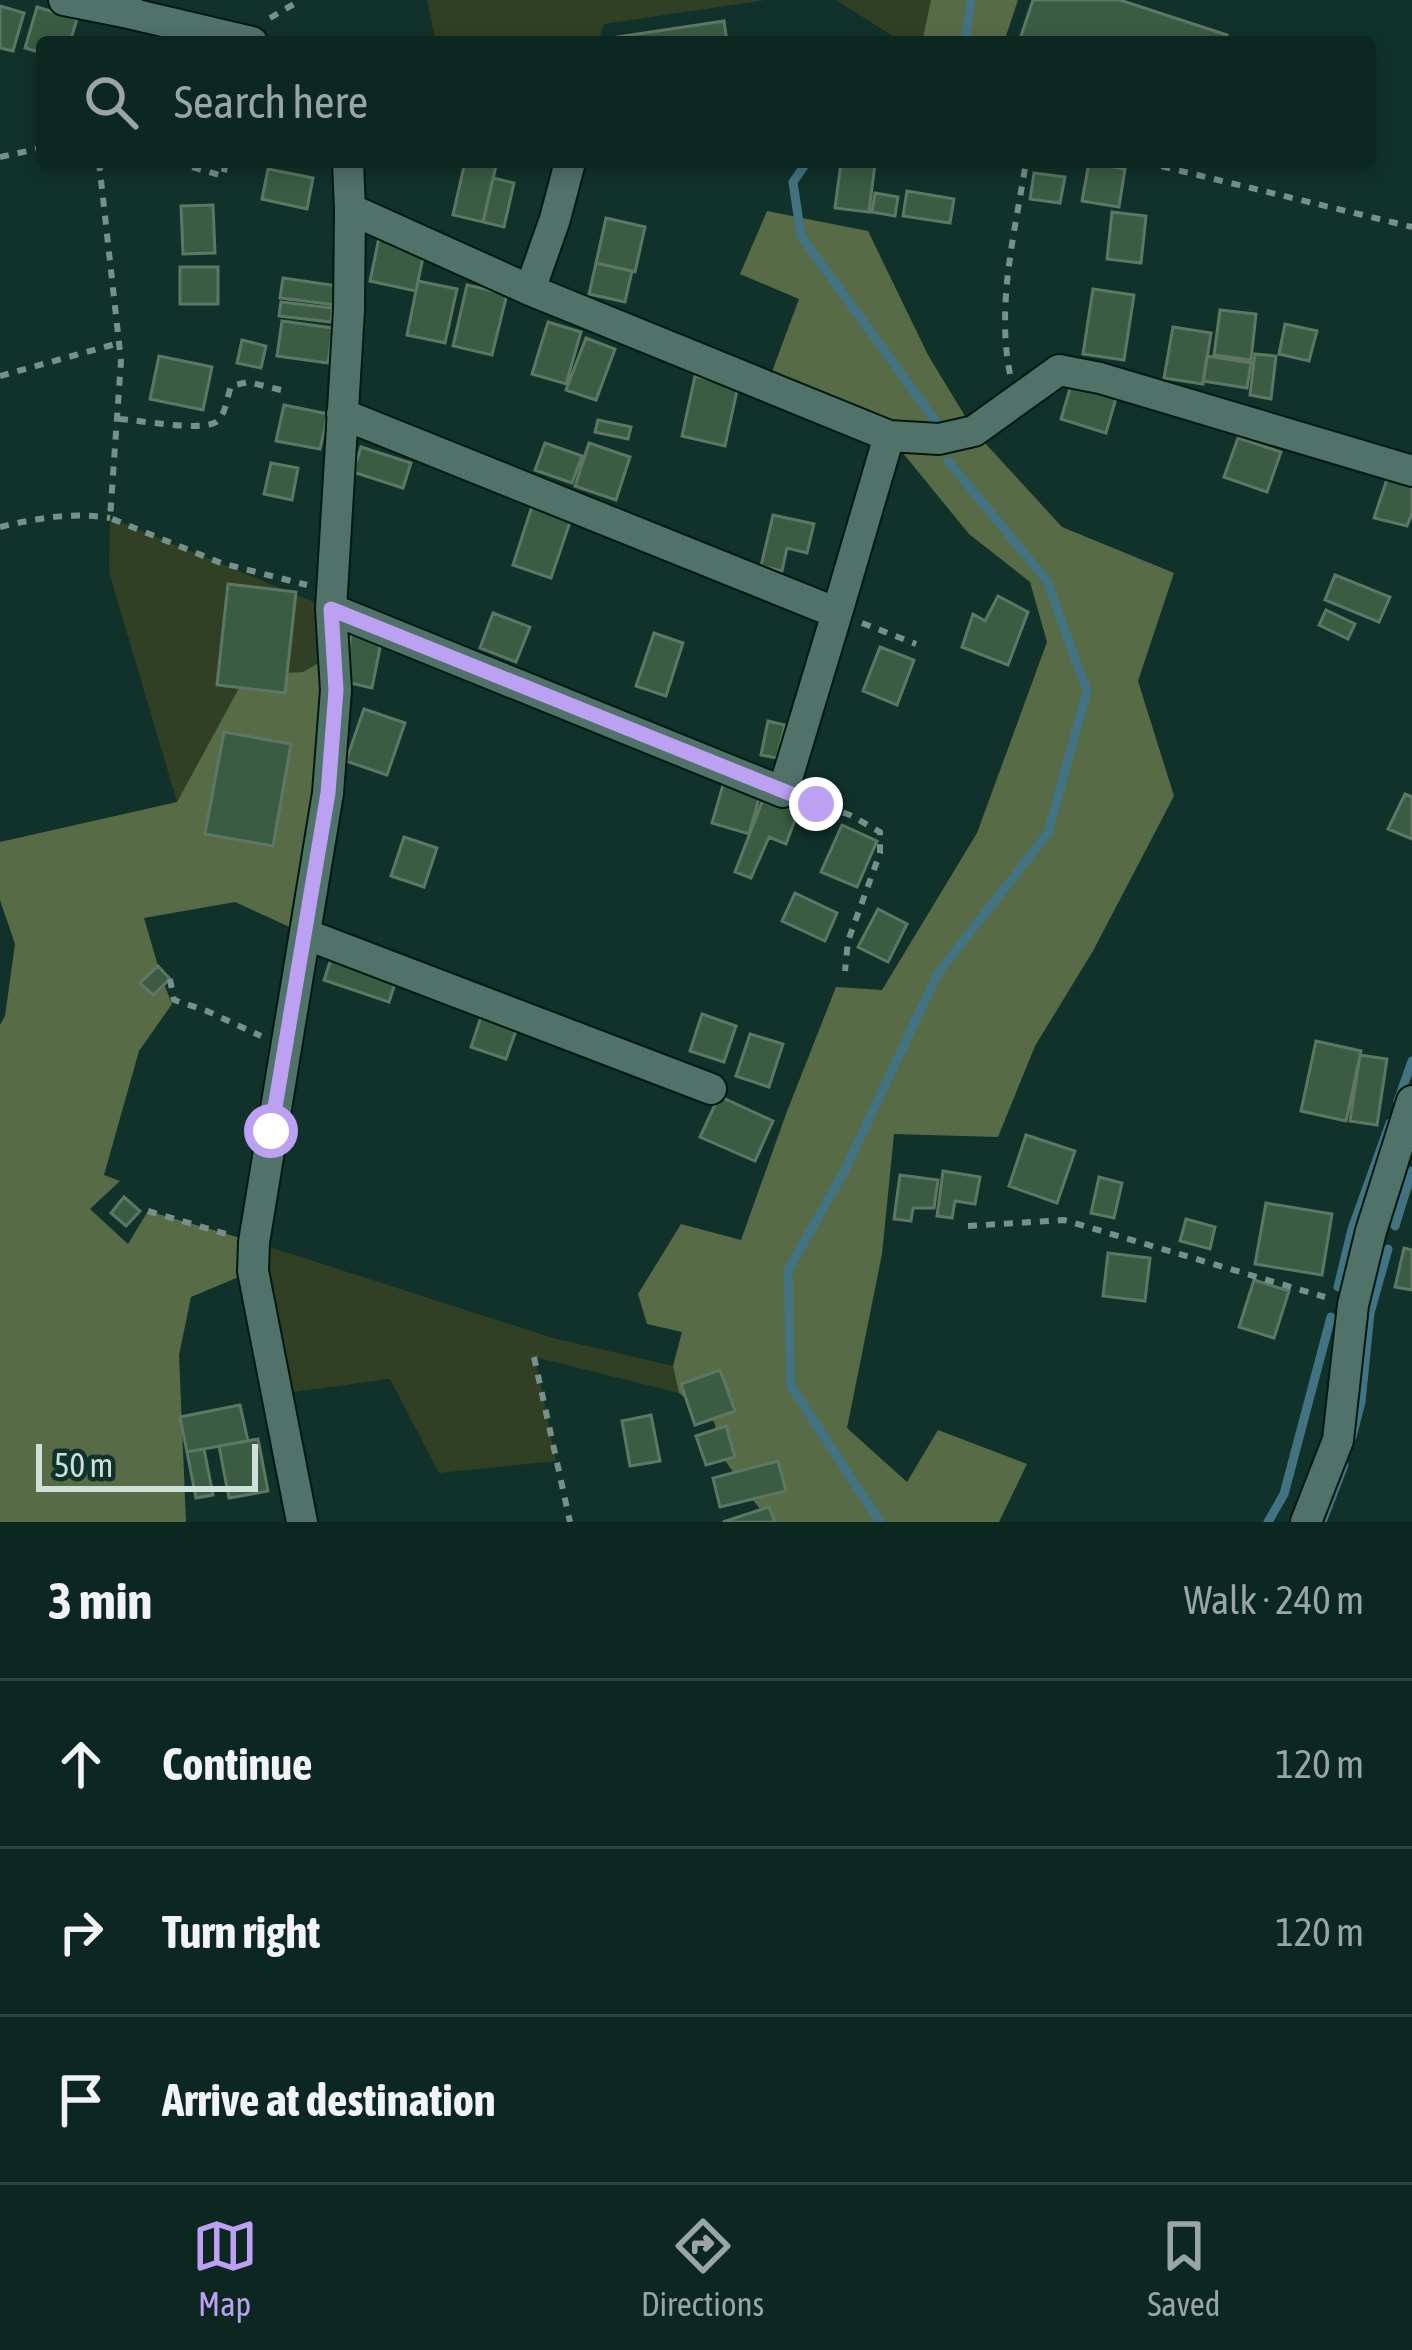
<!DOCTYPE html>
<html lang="en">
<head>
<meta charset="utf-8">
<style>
  body { margin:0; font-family:"Asap Condensed",sans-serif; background:#1a322d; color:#f1f3f6 }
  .scale { position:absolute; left:36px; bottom:30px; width:222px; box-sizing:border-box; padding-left:12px; border:6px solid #cde0da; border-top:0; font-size:33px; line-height:42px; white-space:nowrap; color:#cde0da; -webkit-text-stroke:9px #10322a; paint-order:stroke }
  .stop { position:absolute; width:36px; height:36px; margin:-27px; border:9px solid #bca0f2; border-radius:50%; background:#fff }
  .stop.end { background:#bca0f2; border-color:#fff; box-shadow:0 3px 12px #0008 }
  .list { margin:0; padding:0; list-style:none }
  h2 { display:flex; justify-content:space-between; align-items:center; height:156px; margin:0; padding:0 48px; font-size:51px }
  h2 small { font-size:39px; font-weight:400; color:#9aa5a5 }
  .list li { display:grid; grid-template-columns:78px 1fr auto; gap:36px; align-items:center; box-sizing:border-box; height:168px; padding:0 48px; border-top:3px solid #2c433e }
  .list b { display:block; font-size:45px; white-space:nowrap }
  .list em { font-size:39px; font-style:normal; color:#9aa5a5 }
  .icon { flex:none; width:66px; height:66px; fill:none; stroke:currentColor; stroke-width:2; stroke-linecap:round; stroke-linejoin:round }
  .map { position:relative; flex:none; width:1412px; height:1522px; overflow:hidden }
  .search { position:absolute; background:#0c2620; box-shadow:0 6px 18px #0003; left:36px; right:36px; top:36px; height:132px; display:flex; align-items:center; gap:30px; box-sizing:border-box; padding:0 42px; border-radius:12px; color:#9aa5a5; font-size:45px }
  .sheet { height:660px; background:#0c2620 }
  nav { display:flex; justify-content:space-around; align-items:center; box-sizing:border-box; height:168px; border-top:3px solid #2c433e; background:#0c2620; font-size:33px; color:#9aa5a5 }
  nav a { display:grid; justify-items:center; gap:6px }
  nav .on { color:#bca0f2 }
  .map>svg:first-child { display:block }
  .green { fill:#313f25 }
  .forest { fill:#586b47 }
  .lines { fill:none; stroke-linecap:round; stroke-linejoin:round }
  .stream { stroke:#427383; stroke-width:9 }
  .building { fill:#395c43; stroke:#5d7764; stroke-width:3 }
  .minor-casing { stroke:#011813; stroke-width:34 }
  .path { stroke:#77918a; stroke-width:6; stroke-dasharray:9 9; stroke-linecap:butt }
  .minor { stroke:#507269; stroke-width:30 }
  .route { stroke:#bca0f2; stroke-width:15 }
</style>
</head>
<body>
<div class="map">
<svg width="1412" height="1522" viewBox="0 0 1412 1522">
  <rect width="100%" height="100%" fill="#10322a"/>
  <path class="green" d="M427,0H765L604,24L598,42H436Z
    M836,0H931L922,42H902Z
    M110,518L331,609L334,654L303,672L246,675L177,802L109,572Z
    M254,1242L553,1338L673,1366L679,1393L535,1357L556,1461L439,1473L390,1379L277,1394Z"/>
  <path class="forest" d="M931,0H1018L1004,42H922Z
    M767,211L868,231L928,355L974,431L1062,527L1174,573L1138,681L1174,796L1093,951L1035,1046L998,1137L894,1134L882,1254L847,1428L907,1482L938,1430L1027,1464L999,1522H769L726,1462L714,1422L679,1393L673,1366L682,1332L647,1324L638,1294L681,1224L741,1240L786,1114L836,987L882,990L977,833L1047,642L1030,582L969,534L889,436L767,385L799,299L740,274Z
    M334,654L305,934L235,902L144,918L158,966L141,983L153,995L164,984L172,1004L139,1051L104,1175L120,1181L90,1209L128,1244L148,1211L254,1242L253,1271L191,1297L179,1355L186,1522H0V1025L5,1016L15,944L0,900V842L177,802L246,675L303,672Z"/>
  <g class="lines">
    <path class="stream" d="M965,42L971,0
      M807,162L793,182L801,236L937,423
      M1398,1101L1412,1061
      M1395,1226L1412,1171
      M1338,1287L1352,1229L1390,1123
      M1352,1437L1361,1402L1370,1313L1388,1249
      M880,1522L791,1386L788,1270L845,1170L938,973L1048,833L1087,691L1047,581L948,461
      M1268,1522L1284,1494L1331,1317
      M1322,1522L1344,1465"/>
  </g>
  <path class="building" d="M1033,0H1120L1227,35L1224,42H1019Z
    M0,6L24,13L13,51L0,48Z
    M37,7L77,19L70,42H42V53L25,48Z
    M724,21L727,42H617V37Z
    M465,162L496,166L483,222L453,215Z
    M841,162L875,164L869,212L835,208Z
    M1089,163L1125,169L1119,207L1082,201Z
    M268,169L313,178L307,209L262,199Z
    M1034,173L1065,177L1060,203L1030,199Z
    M493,178L514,183L504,227L483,222Z
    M907,191L954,199L950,223L903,216Z
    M875,193L898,197L895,216L872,212Z
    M213,205L215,253L183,254L181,206Z
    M1112,212L1146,216L1141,263L1107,259Z
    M606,218L645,227L635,272L596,263Z
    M380,233L426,243L416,291L370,281Z
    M596,263L632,271L625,302L589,294Z
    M180,267H218V304H180Z
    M283,278L338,286L336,305L280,298Z
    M418,281L457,289L445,343L407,335Z
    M467,285L507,294L492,355L453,346Z
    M1093,289L1134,295L1124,360L1083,354Z
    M281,302L333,308L331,322L279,316Z
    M1220,310L1256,314L1251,360L1214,355Z
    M282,321L333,328L328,363L277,356Z
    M548,322L581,332L566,384L532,374Z
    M1285,324L1317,331L1309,361L1279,354Z
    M1173,327L1211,333L1203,384L1164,378Z
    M586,338L615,349L596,400L566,390Z
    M242,340L266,346L261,368L237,363Z
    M1255,354L1276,356L1271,399L1250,395Z
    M159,356L212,367L203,410L150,399Z
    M1207,356L1251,363L1247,388L1203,381Z
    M695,376L738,386L725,446L682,436Z
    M1071,385L1116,398L1106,433L1061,419Z
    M284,405L328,414L320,449L276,441Z
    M598,420L631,427L628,439L595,432Z
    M1238,438L1281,452L1267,492L1224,477Z
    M545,443L582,456L572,483L535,470Z
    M589,443L630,457L616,500L575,486Z
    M361,447L411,463L403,488L353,472Z
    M271,463L298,468L292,500L264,494Z
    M1388,476L1412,484V513L1407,526L1374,518Z
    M532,506L571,519L551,578L513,565Z
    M773,515L814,524L807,553L787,548L782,571L761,566Z
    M1335,575L1390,597L1379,622L1325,600Z
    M228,584L296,592L285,693L217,685Z
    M998,596L1028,612L1008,665L962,647L973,614L985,621Z
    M1326,610L1355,624L1348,639L1319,625Z
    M493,613L530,627L516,662L480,648Z
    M353,626L383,633L372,688L342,681Z
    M654,633L683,643L666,696L636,686Z
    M880,647L914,660L897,705L863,691Z
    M364,709L405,723L387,775L346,761Z
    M768,721L785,725L777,758L761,755Z
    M224,732L291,744L273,846L205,834Z
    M723,785L760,795L749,834L712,823Z
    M1405,794L1412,797V839L1388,829Z
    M764,797L799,809L786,844L769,837L751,878L735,872Z
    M842,825L877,841L857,887L821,872Z
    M404,837L437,848L424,887L391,876Z
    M795,893L837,913L825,941L782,921Z
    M878,909L907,924L888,962L858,947Z
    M336,944L401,965L389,1002L324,980Z
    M158,966L170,979L153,995L140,983Z
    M488,996L524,1008L506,1059L471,1047Z
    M702,1014L736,1026L724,1062L690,1051Z
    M750,1034L783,1044L769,1087L736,1076Z
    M1316,1041L1361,1051L1346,1121L1301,1111Z
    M1360,1055L1387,1059L1377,1125L1350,1121Z
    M719,1096L773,1121L755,1161L700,1137Z
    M1026,1135L1075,1151L1057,1203L1009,1186Z
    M943,1171L980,1177L975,1204L955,1201L952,1218L937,1216Z
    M900,1175L938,1180L934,1208H913L911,1221L894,1219Z
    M1099,1177L1122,1183L1114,1218L1091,1213Z
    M124,1197L140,1211L126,1226L111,1213Z
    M1266,1203L1332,1214L1322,1275L1255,1264Z
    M1186,1219L1215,1227L1210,1249L1180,1241Z
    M1404,1248L1412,1250V1290L1395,1287Z
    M1108,1253L1150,1258L1145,1301L1103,1296Z
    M1254,1280L1289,1291L1274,1338L1239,1327Z
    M720,1370L735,1411L695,1425L681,1384Z
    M240,1405L248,1441L187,1452L180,1417Z
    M651,1415L660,1461L630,1466L622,1421Z
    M726,1426L735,1457L706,1465L696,1436Z
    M258,1439L268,1491L229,1498L219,1446Z
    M204,1449L213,1495L196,1498L187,1452Z
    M778,1461L786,1491L720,1507L713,1478Z
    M769,1507L775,1522H723Z"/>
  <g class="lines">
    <g class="minor-casing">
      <path id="minor" d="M64,0L124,12
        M127,0L124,12L252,42
        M350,209L530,290L889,436L939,439L974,431L1059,370L1100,378L1412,471
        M530,290L555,219L570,162
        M342,414L837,613L889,436
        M331,609L783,792L837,613
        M305,934L711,1089
        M302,1522L253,1271L254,1242L328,793L336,690L331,609L349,310L350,209L348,162
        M1306,1522L1338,1440L1353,1305L1371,1231L1412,1101"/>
    </g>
    <path class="path" d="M270,18L301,0
      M0,157L42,148
      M99,162L121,361L110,518L221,563L307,585
      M175,162L223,176L226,162
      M1144,162L1412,227
      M1010,374C996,304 1015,232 1026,162
      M0,376L119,343
      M119,419C139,420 201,432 216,422C226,415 227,397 231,386L248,382L281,390
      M0,527C37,518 73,512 110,518
      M862,623L916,644
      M809,801L850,815L880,832V853L848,941L845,971
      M170,979L174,1000L207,1011L261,1036
      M148,1211L226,1234
      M968,1226L1064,1220L1325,1297
      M534,1357L570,1522"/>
    <use href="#minor" class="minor"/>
  </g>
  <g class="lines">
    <path class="route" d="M271,1131L328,793L336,690L331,609L816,804"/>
  </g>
</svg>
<div class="scale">50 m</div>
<div class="stop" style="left:271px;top:1131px"></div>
<div class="stop end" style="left:816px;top:804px"></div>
<div class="search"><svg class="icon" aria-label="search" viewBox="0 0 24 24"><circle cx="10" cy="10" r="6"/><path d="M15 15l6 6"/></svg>Search here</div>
</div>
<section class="sheet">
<h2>3 min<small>Walk · 240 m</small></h2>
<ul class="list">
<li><svg class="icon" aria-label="ahead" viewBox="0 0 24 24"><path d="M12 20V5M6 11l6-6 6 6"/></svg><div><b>Continue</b></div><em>120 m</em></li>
<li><svg class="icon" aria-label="right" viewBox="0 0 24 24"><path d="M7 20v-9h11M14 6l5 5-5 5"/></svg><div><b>Turn right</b></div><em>120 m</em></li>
<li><svg class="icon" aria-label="arrive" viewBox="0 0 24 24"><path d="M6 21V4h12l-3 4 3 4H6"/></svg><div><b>Arrive at destination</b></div></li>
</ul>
</section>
<nav>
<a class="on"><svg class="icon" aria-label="map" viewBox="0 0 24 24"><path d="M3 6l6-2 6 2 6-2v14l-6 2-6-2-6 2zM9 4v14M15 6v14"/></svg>Map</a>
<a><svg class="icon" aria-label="directions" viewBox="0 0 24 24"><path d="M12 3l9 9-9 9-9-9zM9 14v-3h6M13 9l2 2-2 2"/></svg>Directions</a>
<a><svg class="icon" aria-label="saved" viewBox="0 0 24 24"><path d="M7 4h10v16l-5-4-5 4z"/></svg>Saved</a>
</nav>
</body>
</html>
